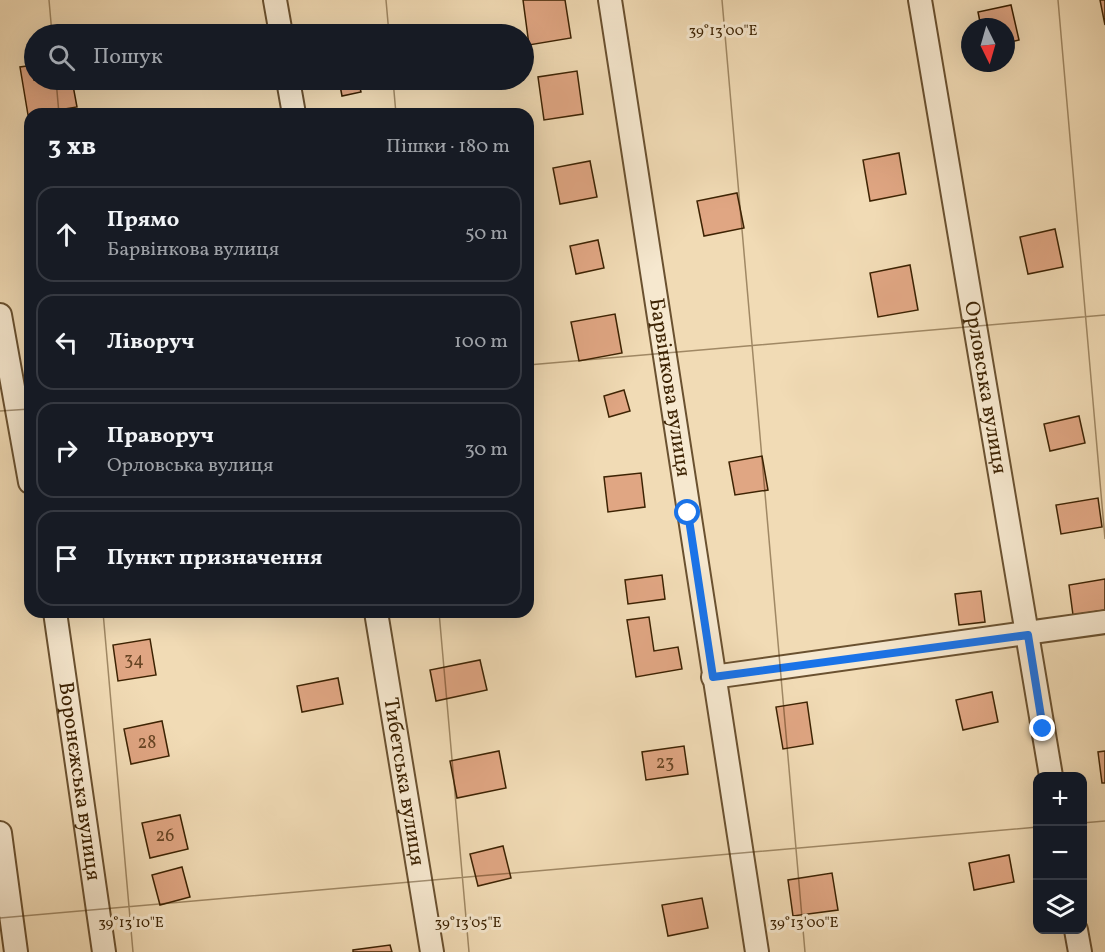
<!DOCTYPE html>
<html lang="uk">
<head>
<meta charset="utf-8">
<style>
  body { margin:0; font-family:Vollkorn,serif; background:#20242c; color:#f1f3f6 }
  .controls { position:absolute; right:18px; bottom:18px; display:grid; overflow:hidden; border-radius:12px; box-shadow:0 6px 24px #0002 }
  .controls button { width:54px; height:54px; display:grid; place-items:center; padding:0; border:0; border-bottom:2px solid #363941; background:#171b24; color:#f1f3f6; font:30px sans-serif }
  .compass { position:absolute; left:961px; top:18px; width:54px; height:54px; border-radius:50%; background:#171b24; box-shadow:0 6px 24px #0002; rotate:175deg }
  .stop { position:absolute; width:18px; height:18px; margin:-14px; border:4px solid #1a73e8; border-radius:50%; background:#fff }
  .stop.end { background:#1a73e8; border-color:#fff; box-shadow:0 2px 6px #0008 }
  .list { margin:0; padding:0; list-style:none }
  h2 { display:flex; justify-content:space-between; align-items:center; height:78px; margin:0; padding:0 24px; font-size:26px }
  h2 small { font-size:20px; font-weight:400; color:#9ea1a6 }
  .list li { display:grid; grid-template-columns:39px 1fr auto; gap:18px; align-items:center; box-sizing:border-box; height:96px; margin:0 12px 12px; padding:0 12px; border:2px solid #363941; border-radius:18px }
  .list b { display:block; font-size:22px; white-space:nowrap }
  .list p { margin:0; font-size:20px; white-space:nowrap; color:#9ea1a6 }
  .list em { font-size:20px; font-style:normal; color:#9ea1a6 }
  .icon { flex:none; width:33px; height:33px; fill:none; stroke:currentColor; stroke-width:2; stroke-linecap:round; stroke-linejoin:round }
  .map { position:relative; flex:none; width:1105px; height:952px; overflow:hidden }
  .search { position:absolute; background:#171b24; box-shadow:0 6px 24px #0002; left:24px; top:24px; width:510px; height:66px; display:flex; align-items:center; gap:15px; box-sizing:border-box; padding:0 21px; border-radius:33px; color:#9ea1a6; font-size:22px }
  .panel { position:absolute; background:#171b24; box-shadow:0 6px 24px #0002; left:24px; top:108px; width:510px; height:510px; border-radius:18px }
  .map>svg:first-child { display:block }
  .building { fill:#e0a683; stroke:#3d2303; stroke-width:1.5 }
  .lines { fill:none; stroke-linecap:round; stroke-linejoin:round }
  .minor-casing { stroke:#6a5130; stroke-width:26 }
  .minor { stroke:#f6e8cf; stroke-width:22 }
  .route { stroke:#1a73e8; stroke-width:8 }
  .ticks { fill:none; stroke:#3d2303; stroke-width:1.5; stroke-opacity:0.45 }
  .labels { text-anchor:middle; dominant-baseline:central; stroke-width:6; stroke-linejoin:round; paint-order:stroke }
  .number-label { font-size:18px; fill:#664423 }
  .street-label { font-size:21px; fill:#3d2303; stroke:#f6e8cf }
  .ticks-label { font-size:15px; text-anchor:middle; fill:#3d2303; stroke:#f6e8cf; stroke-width:6; stroke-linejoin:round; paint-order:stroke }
</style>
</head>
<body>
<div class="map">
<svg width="1105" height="952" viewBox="0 0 1105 952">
  <rect width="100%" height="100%" fill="#f1dbb5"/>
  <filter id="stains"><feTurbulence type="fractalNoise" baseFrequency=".00333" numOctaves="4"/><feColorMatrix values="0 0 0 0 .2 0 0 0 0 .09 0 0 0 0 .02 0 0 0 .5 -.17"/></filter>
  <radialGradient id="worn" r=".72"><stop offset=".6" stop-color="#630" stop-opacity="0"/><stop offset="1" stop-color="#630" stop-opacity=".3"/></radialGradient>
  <path class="building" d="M523,0H565L571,38L529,45Z
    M1100,0H1105V25Z
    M1011,5L1019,40L1006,43V27H981L978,12Z
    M34,65V80H72L77,107L28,115L20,67Z
    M577,71L583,114L544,120L538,77Z
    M339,80H358L361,92L342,96Z
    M899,153L906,194L870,201L863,160Z
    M590,161L597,197L560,204L553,168Z
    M737,193L744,228L704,236L697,201Z
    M1055,229L1063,267L1028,274L1020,237Z
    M598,240L604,268L576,274L570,246Z
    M910,265L918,310L878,317L870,273Z
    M615,314L622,353L579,361L571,322Z
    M624,390L630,411L609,417L604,396Z
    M1079,416L1085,443L1050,451L1044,424Z
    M762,456L768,490L735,495L729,462Z
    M641,473L645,507L608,512L604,477Z
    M1098,498L1102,527L1061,534L1056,505Z
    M662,575L665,599L628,604L625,580Z
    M1105,579V610L1073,615L1069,585Z
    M981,591L985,622L959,625L955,594Z
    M649,617L654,651L678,647L682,669L636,677L627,620Z
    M150,639L156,675L118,681L113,645Z
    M480,660L487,690L436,701L430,670Z
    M338,678L343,704L302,712L297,686Z
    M992,692L998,722L963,730L956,700Z
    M807,702L813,744L783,749L776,707Z
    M162,721L169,756L131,764L124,729Z
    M684,746L688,774L646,780L642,752Z
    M499,751L506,788L457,798L450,761Z
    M1105,751V783H1102L1098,752Z
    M180,815L188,849L150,858L142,823Z
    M503,846L511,878L478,886L470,854Z
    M1009,855L1014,882L974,890L969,863Z
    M182,867L190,897L160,905L152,875Z
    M832,873L838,910L793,916L788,880Z
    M702,898L708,928L668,936L662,905Z
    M390,945L392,952H353V950Z"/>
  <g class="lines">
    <g class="minor-casing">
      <g id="minor">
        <path d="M275,0L281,34"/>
        <path id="s1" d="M610,0L757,952"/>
        <path id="s2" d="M920,0L1051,776"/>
        <path d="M288,80L294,114"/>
        <path d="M0,315L30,482"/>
        <path id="s3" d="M55,612L104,952"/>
        <path id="s4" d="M376,612L432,952"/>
        <path d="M713,677L1105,622"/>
        <path d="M0,833L16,952"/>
        <path d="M1076,930L1080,952"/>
      </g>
    </g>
    <use href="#minor" class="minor"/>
  </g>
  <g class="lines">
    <path class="route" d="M688,513L713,677L1028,635L1043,729"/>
  </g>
  <path class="ticks" d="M49,0L52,34M386,0L389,34M722,0L805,952M1058,0L1105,539M56,80L59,114M393,80L396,114M528,365L1105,315M0,411L30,409M103,612L133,952M439,612L469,952M1082,823L1105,821M0,918L1038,827"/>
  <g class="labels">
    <g class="number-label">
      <text x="134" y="660">34</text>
      <text x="147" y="743">28</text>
      <text x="665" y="763">23</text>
      <text x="165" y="836">26</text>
    </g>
    <g class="street-label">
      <text stroke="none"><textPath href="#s1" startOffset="392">Барвінкова вулиця</textPath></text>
      <text stroke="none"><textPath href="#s2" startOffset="393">Орловська вулиця</textPath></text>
      <text stroke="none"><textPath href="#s3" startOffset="171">Воронєжська вулиця</textPath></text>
      <text stroke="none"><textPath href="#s4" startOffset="172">Тибетська вулиця</textPath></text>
    </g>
  </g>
  <g class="ticks-label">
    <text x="723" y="35">39°13'00"E</text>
    <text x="131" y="927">39°13'10"E</text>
    <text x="468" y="927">39°13'05"E</text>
    <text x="804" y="927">39°13'00"E</text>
  </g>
  <rect width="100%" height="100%" filter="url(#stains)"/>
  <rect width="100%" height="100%" fill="url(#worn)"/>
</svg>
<div class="controls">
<button>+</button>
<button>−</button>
<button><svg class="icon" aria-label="layers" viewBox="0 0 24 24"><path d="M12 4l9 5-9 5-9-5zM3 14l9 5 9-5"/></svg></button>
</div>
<svg class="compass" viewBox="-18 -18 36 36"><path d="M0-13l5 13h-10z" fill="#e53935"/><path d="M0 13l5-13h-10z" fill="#9ea1a6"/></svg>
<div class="stop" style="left:688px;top:513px"></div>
<div class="stop end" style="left:1043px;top:729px"></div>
<div class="search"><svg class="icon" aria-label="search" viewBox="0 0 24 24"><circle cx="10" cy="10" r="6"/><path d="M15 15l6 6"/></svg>Пошук</div>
<section class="panel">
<h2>3 хв<small>Пішки · 180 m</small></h2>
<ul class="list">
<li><svg class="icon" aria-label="ahead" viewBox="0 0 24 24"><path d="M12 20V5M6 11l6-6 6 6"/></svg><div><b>Прямо</b><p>Барвінкова вулиця</p></div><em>50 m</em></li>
<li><svg class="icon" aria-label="left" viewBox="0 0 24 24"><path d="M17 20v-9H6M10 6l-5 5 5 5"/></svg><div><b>Ліворуч</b></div><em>100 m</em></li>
<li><svg class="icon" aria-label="right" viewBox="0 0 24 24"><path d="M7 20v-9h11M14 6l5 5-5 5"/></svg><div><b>Праворуч</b><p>Орловська вулиця</p></div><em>30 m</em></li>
<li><svg class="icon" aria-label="arrive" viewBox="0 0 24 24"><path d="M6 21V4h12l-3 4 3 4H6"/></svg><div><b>Пункт призначення</b></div></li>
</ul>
</section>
</div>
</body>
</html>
